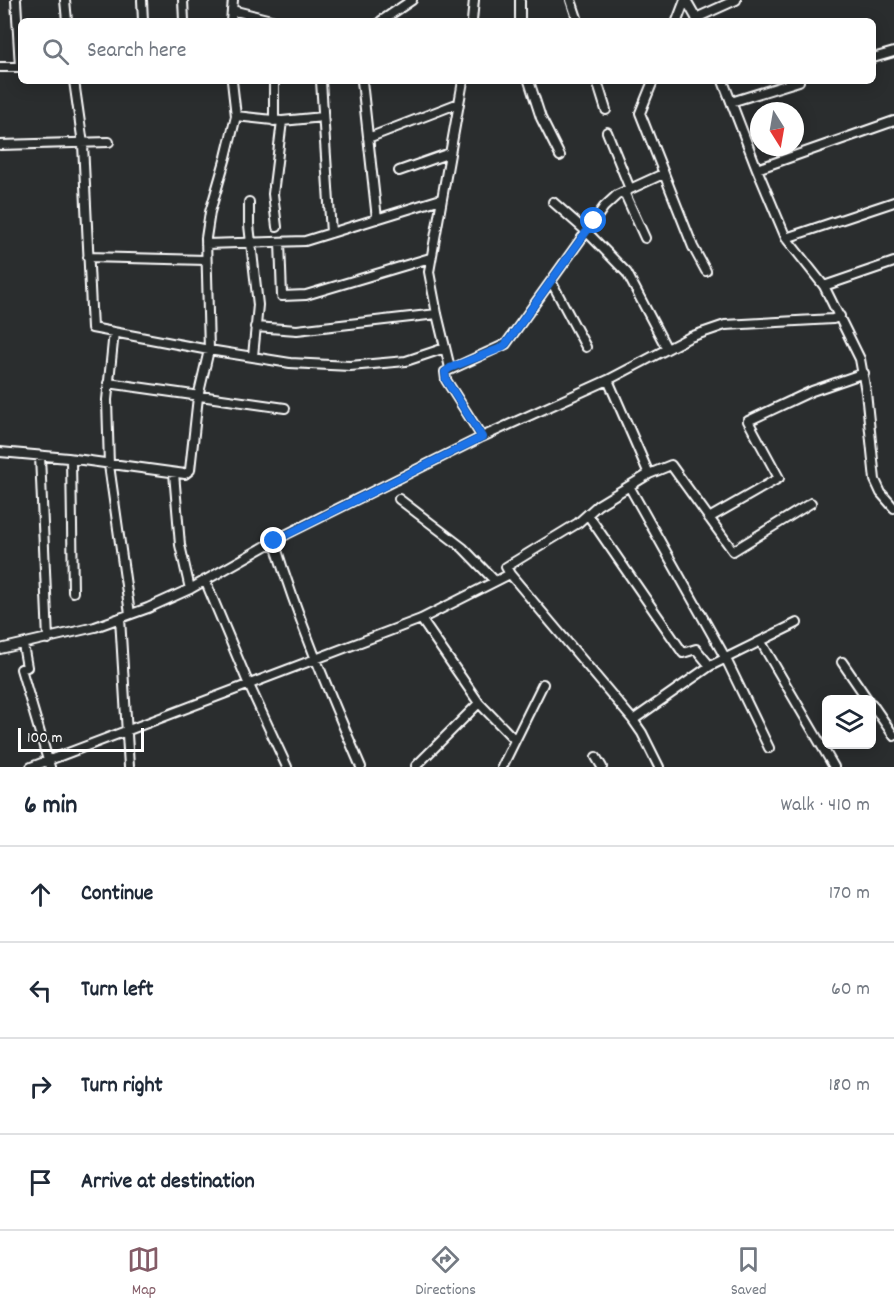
<!DOCTYPE html>
<html lang="en">
<head>
<meta charset="utf-8">
<style>
  body { margin:0; font-family:Dekko,sans-serif; background:#f2f2f3; color:#1f2937 }
  .controls { position:absolute; right:18px; bottom:18px; display:grid; overflow:hidden; border-radius:9px; box-shadow:0 3px 15px #0003 }
  .controls button { width:54px; height:54px; display:grid; place-items:center; padding:0; border:0; border-bottom:2px solid #e0e1e3; background:#fff; color:#1f2937; font:30px sans-serif }
  .compass { position:absolute; left:750px; top:102px; width:54px; height:54px; border-radius:50%; background:#fff; box-shadow:0 3px 15px #0003; rotate:169deg }
  .scale { position:absolute; left:18px; bottom:15px; width:126px; box-sizing:border-box; padding-left:6px; border:3px solid #fff; border-top:0; font-size:16px; line-height:21px; white-space:nowrap; color:#fff; -webkit-text-stroke:4px #2a2d2e; paint-order:stroke }
  .stop { position:absolute; width:18px; height:18px; margin:-14px; border:4px solid #1a73e8; border-radius:50%; background:#fff }
  .stop.end { background:#1a73e8; border-color:#fff; box-shadow:0 2px 6px #0008 }
  .list { margin:0; padding:0; list-style:none }
  h2 { display:flex; justify-content:space-between; align-items:center; height:78px; margin:0; padding:0 24px; font-size:26px }
  h2 small { font-size:20px; font-weight:400; color:#747a83 }
  .list li { display:grid; grid-template-columns:39px 1fr auto; gap:18px; align-items:center; box-sizing:border-box; height:96px; padding:0 24px; border-top:2px solid #e0e1e3 }
  .list b { display:block; font-size:22px; white-space:nowrap }
  .list em { font-size:20px; font-style:normal; color:#747a83 }
  .icon { flex:none; width:33px; height:33px; fill:none; stroke:currentColor; stroke-width:2; stroke-linecap:round; stroke-linejoin:round }
  .map { position:relative; flex:none; width:894px; height:767px; overflow:hidden }
  .search { position:absolute; background:#fff; box-shadow:0 3px 15px #0003; left:18px; right:18px; top:18px; height:66px; display:flex; align-items:center; gap:15px; box-sizing:border-box; padding:0 21px; border-radius:9px; color:#747a83; font-size:22px }
  .sheet { height:462px; background:#fff }
  nav { display:flex; justify-content:space-around; align-items:center; box-sizing:border-box; height:84px; border-top:2px solid #e0e1e3; background:#fff; font-size:16px; color:#747a83 }
  nav a { display:grid; justify-items:center; gap:3px }
  nav .on { color:#845c67 }
  .map>svg:first-child { display:block }
  .lines { fill:none; stroke-linecap:round; stroke-linejoin:round }
  .minor-casing { stroke:#fff; stroke-width:12 }
  .minor { stroke:#2a2d2e; stroke-width:8 }
  .route { stroke:#1a73e8; stroke-width:8 }
</style>
</head>
<body>
<div class="map">
<svg width="894" height="767" viewBox="0 0 894 767">
  <rect width="100%" height="100%" fill="#2a2d2e"/>
  <filter id="ink" filterUnits="userSpaceOnUse"><feTurbulence type="fractalNoise" baseFrequency=".0167" numOctaves="2"/><feDisplacementMap in="SourceGraphic" scale="12" xChannelSelector="R" yChannelSelector="G"/><feConvolveMatrix kernelMatrix="1 2 1 2 8 2 1 2 1" color-interpolation-filters="sRGB"/></filter>
  <g filter="url(#ink)">
    <g class="lines">
      <g class="minor-casing">
        <path id="minor" d="M16,0L20,67
          M65,0L67,21
          M142,0L143,21
          M183,0L184,21
          M520,0V21
          M571,0L578,21
          M686,0L698,21
          M232,10L275,21
          M696,18L736,0
          M231,21L233,0
          M381,21L412,0
          M472,21L474,0
          M677,21L685,0
          M873,58L894,52
          M0,67H21
          M74,81L83,144L92,328L209,350L290,363L350,366L406,361L445,348
          M321,81L331,233
          M362,81L377,219
          M529,81L541,118L560,156
          M597,81L606,110
          M653,81L640,113L693,247L706,271
          M723,81L757,169L786,238L824,286L860,359L866,392L875,480L881,493L894,508
          M731,102L799,81
          M236,116L282,121L323,117
          M274,121V81
          M607,132L630,189
          M368,138L459,103
          M0,145L109,142
          M757,169L894,121
          M399,171L450,153
          M624,192L645,238
          M249,202V225L258,305L253,356
          M553,202L586,231L627,273L667,349
          M277,227L273,194L282,121
          M786,238L894,202
          M280,242L282,296L306,295L430,258
          M206,244L305,241L441,199
          M88,257L206,260
          M551,281L586,347
          M824,286L894,262
          M255,327L297,330L437,314
          M114,332L107,400L109,465L130,614
          M450,368L437,314L429,272L463,81
          M608,380L649,474L598,505L578,523L506,567L510,574L633,720L642,733L659,767
          M108,383L285,408
          M482,437L446,380L445,372L506,344L604,207L617,195L663,174
          M0,452L68,458L185,474L190,470L198,397L209,350L206,238L210,212L226,157L236,116L232,81
          M40,456L48,639
          M71,459L73,592
          M174,473L180,545L190,589
          M649,474L671,465L733,551L811,503
          M629,486L726,659L769,748
          M399,499L463,548L495,581
          M588,515L683,653L696,649L710,666
          M709,518L779,478L748,421L812,391L864,373
          M274,541C298,619 329,693 361,767
          M205,580L249,685L287,767
          M120,618L129,767
          M421,619L479,703L515,740
          M761,642L834,767
          M23,645L27,667L21,669L50,767
          M0,649L95,627L148,608L190,589L287,534L482,437L608,380L690,337L725,325L833,319L840,316
          M842,662L868,700
          M872,704L894,736
          M633,720L710,666L797,623
          M596,757L602,767
          M416,766L479,703
          M31,767L421,619L510,574
          M502,767L543,684"/>
      </g>
      <use href="#minor" class="minor"/>
    </g>
  </g>
  <g class="lines" filter="url(#ink)">
    <path class="route" d="M274,541L482,437L446,380L445,372L450,368L501,348L506,344L594,221"/>
  </g>
</svg>
<div class="controls">
<button><svg class="icon" aria-label="layers" viewBox="0 0 24 24"><path d="M12 4l9 5-9 5-9-5zM3 14l9 5 9-5"/></svg></button>
</div>
<svg class="compass" viewBox="-18 -18 36 36"><path d="M0-13l5 13h-10z" fill="#e53935"/><path d="M0 13l5-13h-10z" fill="#747a83"/></svg>
<div class="scale">100 m</div>
<div class="stop" style="left:594px;top:221px"></div>
<div class="stop end" style="left:274px;top:541px"></div>
<div class="search"><svg class="icon" aria-label="search" viewBox="0 0 24 24"><circle cx="10" cy="10" r="6"/><path d="M15 15l6 6"/></svg>Search here</div>
</div>
<section class="sheet">
<h2>6 min<small>Walk · 410 m</small></h2>
<ul class="list">
<li><svg class="icon" aria-label="ahead" viewBox="0 0 24 24"><path d="M12 20V5M6 11l6-6 6 6"/></svg><div><b>Continue</b></div><em>170 m</em></li>
<li><svg class="icon" aria-label="left" viewBox="0 0 24 24"><path d="M17 20v-9H6M10 6l-5 5 5 5"/></svg><div><b>Turn left</b></div><em>60 m</em></li>
<li><svg class="icon" aria-label="right" viewBox="0 0 24 24"><path d="M7 20v-9h11M14 6l5 5-5 5"/></svg><div><b>Turn right</b></div><em>180 m</em></li>
<li><svg class="icon" aria-label="arrive" viewBox="0 0 24 24"><path d="M6 21V4h12l-3 4 3 4H6"/></svg><div><b>Arrive at destination</b></div></li>
</ul>
</section>
<nav>
<a class="on"><svg class="icon" aria-label="map" viewBox="0 0 24 24"><path d="M3 6l6-2 6 2 6-2v14l-6 2-6-2-6 2zM9 4v14M15 6v14"/></svg>Map</a>
<a><svg class="icon" aria-label="directions" viewBox="0 0 24 24"><path d="M12 3l9 9-9 9-9-9zM9 14v-3h6M13 9l2 2-2 2"/></svg>Directions</a>
<a><svg class="icon" aria-label="saved" viewBox="0 0 24 24"><path d="M7 4h10v16l-5-4-5 4z"/></svg>Saved</a>
</nav>
</body>
</html>
